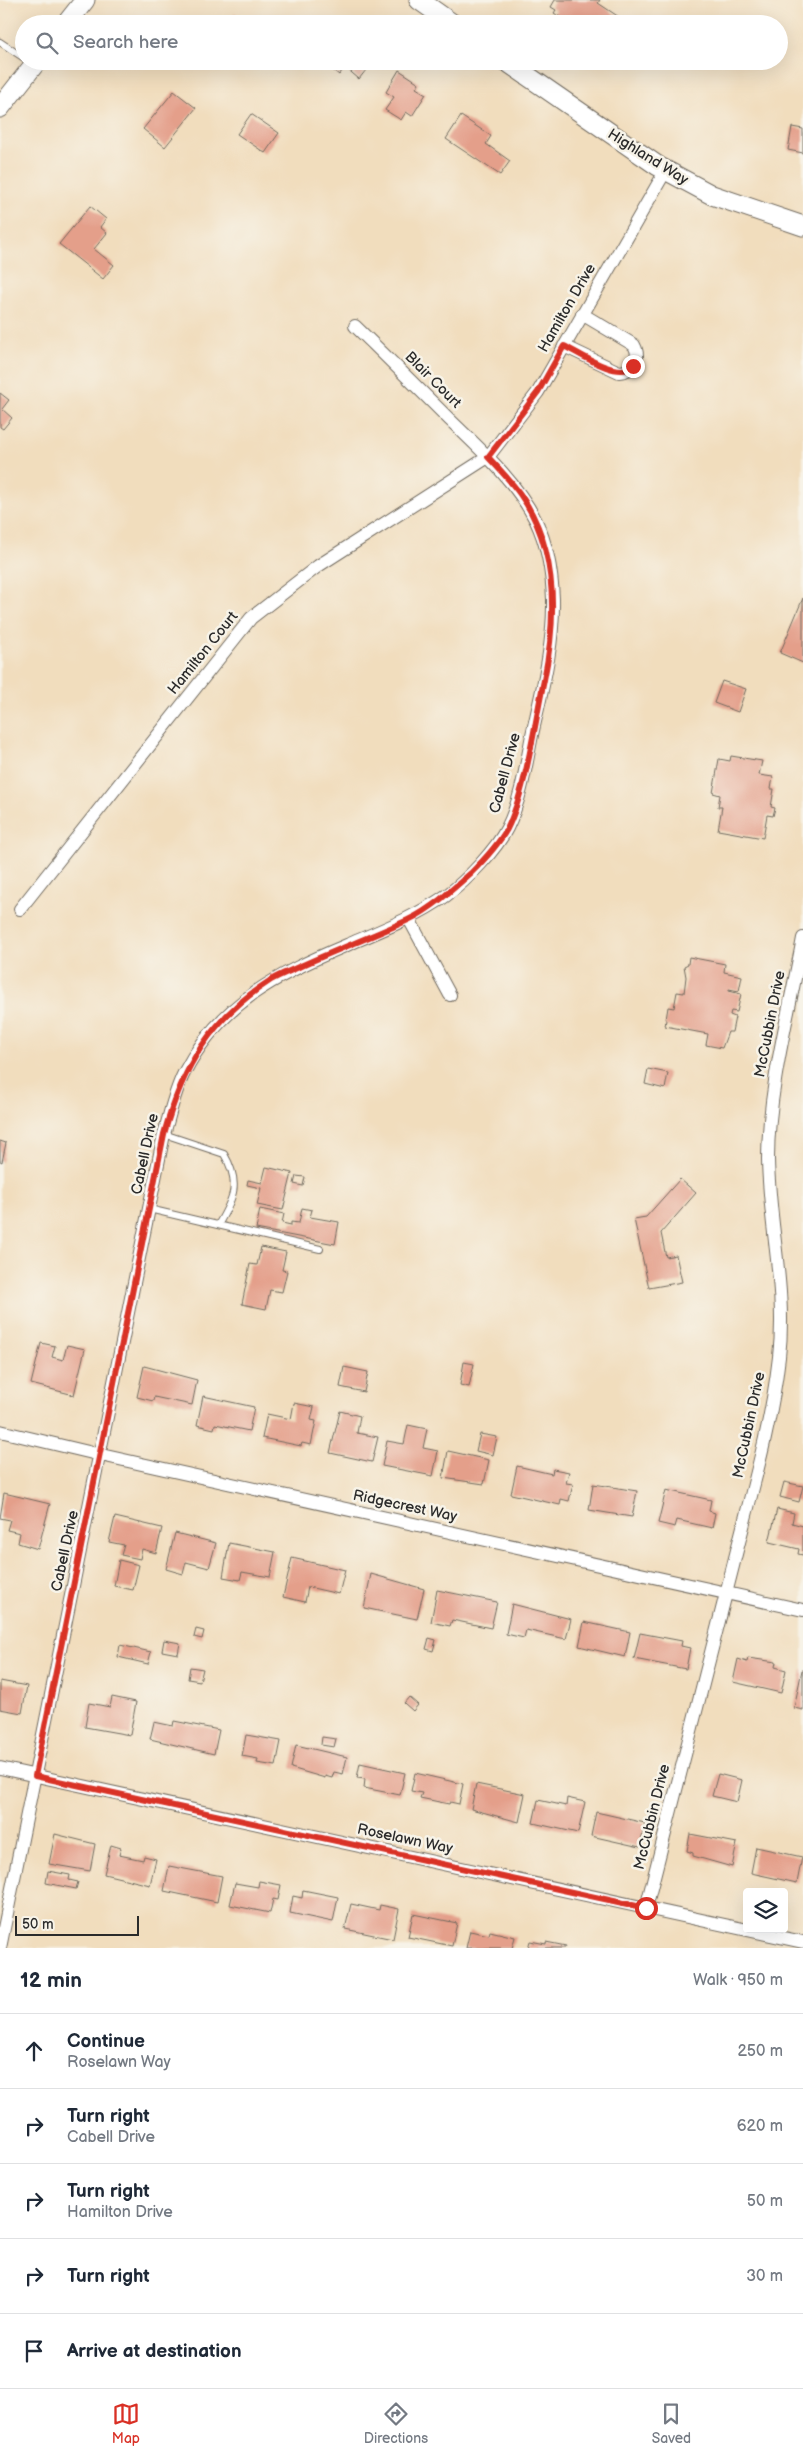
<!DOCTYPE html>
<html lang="en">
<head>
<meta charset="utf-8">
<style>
  body { margin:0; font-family:"Balsamiq Sans",sans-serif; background:#f6f6f7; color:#1f2937 }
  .controls { position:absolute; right:15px; bottom:15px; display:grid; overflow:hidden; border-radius:5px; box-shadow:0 5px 20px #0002 }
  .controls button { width:45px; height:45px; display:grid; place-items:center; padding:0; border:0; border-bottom:1px solid #e0e1e3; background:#fff; color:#1f2937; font:25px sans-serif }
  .scale { position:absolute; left:15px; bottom:12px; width:124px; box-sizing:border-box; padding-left:5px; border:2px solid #2b2b2b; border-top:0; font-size:14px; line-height:18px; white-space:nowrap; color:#2b2b2b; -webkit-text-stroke:4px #f7f3e8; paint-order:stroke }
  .stop { position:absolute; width:15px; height:15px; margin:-11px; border:4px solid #d93025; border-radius:50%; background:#fff }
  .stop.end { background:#d93025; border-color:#fff; box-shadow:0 1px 5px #0008 }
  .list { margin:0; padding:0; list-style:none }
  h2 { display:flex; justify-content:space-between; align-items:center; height:65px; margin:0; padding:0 20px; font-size:21px }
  h2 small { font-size:16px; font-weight:400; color:#747a83 }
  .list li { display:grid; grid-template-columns:32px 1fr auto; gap:15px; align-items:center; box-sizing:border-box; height:75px; padding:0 20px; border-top:1px solid #e0e1e3 }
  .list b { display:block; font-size:19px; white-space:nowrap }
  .list p { margin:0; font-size:16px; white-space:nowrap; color:#747a83 }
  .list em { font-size:16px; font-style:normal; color:#747a83 }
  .icon { flex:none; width:28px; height:28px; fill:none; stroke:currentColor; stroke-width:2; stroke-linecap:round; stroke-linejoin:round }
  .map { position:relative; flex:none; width:803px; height:1948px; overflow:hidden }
  .search { position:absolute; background:#fff; box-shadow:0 5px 20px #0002; left:15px; right:15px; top:15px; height:55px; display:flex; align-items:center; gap:12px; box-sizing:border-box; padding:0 18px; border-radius:28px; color:#747a83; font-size:19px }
  .sheet { height:440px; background:#fff }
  nav { display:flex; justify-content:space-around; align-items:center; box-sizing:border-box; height:70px; border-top:1px solid #e0e1e3; background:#fff; font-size:14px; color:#747a83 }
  nav a { display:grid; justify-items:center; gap:2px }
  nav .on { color:#d93025 }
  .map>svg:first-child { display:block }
  .building { fill:#e49f8a }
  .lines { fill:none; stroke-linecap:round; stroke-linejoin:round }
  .lane-casing { stroke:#70695e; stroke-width:8 }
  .street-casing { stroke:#70695e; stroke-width:14 }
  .secondary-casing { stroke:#70695e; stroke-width:21 }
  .lane { stroke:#fff; stroke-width:6 }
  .street { stroke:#fff; stroke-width:12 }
  .secondary { stroke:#fff; stroke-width:19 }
  .route { stroke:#d93025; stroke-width:6 }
  .labels { text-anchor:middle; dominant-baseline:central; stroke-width:5; stroke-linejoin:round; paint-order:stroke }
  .street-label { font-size:15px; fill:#2b2b2b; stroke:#f7f3e8 }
</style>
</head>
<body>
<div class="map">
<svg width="803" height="1948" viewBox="0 0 803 1948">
  <rect width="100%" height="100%" fill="#f7f3e8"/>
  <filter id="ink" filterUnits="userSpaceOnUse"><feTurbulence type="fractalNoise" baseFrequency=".02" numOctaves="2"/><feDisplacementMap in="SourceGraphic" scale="10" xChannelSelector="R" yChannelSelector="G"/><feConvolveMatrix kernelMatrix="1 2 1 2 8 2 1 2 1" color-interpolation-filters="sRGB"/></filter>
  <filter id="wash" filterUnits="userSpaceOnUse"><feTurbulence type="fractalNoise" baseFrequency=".0096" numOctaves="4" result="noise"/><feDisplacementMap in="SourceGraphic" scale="20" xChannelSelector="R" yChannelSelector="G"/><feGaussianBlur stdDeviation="1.12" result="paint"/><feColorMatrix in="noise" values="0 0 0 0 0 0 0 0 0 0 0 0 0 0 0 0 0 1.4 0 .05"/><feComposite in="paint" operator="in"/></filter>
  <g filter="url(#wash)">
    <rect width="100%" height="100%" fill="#f1ddbd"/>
    <g id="blocks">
      <path class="building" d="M555,0H600L598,3L625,21L623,24H570L554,13L556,10L551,7Z
        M235,13L242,20L239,24H227Z
        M322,61H373L359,79L345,67L339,75Z
        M399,70L419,83L416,88L426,94L412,116L406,112L401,120L385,110L394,97L386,92Z
        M174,91L196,108L165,147L143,129Z
        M251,114L279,133L265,153L237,134Z
        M461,116L491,136L486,144L510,161L500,175L446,139Z
        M792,127L803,129V153L788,150Z
        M90,206L106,219L100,227L107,233L94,249L114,265L103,279L59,244Z
        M0,393L9,400L2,409L12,418L3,429L0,427Z
        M803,598V663L780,653Z
        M722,681L746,689L738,712L714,703Z
        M731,756L762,761L759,775L773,777L771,789H774L771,807L775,808L773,816L767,815L763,838L718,830L722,807H718L720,795L713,793L719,759L730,761Z
        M689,957L725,964L724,972L742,976L739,991L729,989V991L741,994L737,1012L731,1011L730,1015L735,1017L732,1032H728L722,1048L706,1045L708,1034L665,1026L668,1007L674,1008L677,992L684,993L686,977L684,966L688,964Z
        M648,1069L668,1073L665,1089L645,1084Z
        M0,1141L6,1143L2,1162L0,1161Z
        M266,1167L292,1173L283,1210L257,1205L261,1188L247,1185L248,1180L262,1183Z
        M296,1176L305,1177L303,1186L294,1184Z
        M680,1179L696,1193L661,1233L666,1257L676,1255L682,1282L649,1288L634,1219L646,1217Z
        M302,1208L312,1210L310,1217L339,1222L335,1244L256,1229L260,1209L284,1214L282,1223L291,1225V1222L299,1223Z
        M261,1247L286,1252L282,1270L287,1271L282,1292L270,1290L266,1309L242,1304L250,1264L257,1265Z
        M41,1343L55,1346L52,1357L63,1360L67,1345L85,1349L74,1395L31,1384Z
        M464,1362L474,1364L469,1387L460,1385Z
        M144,1366L197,1380L192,1405L154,1397L153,1401L137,1397Z
        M344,1367L368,1372L364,1392L340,1387Z
        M203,1396L254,1407L249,1431L215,1424L214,1429L197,1425Z
        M294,1403L314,1407L311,1420L316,1421L311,1445L302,1443L301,1446L262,1438L267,1414L291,1419Z
        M340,1411L360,1416L357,1433L378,1437L372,1462L330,1453Z
        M408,1425L427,1429L423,1448L438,1451L433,1476L382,1466L387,1441L404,1444Z
        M480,1434L497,1437L493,1455L476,1451Z
        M448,1451L489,1460L484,1484L443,1478Z
        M517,1466L552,1474L553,1469L569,1472L566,1483L573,1484L569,1501L561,1499L560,1505L511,1494Z
        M784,1482L803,1486L799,1502L780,1497Z
        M593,1484L637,1491L632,1517L589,1510Z
        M666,1490L711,1500L709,1511L715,1513L712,1528L677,1520L675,1527L658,1523Z
        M4,1493L50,1504L38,1549L18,1543L20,1533L7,1530L10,1520L0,1518Z
        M777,1509L794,1513L792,1523L803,1526V1555L798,1554L799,1549L769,1542Z
        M115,1517L162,1528L156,1553L142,1549L140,1559L121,1555L124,1545L109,1542Z
        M175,1533L216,1543L209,1568L186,1562L183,1574L166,1569Z
        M229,1543L275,1552L270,1577L242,1572L240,1580L223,1577Z
        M292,1558L345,1570L339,1594L308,1587L305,1602L283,1597Z
        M119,1560L139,1565L133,1590L114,1586Z
        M371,1574L424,1589L417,1619L364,1608Z
        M437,1590L497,1602L491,1628L452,1620L450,1626L431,1622Z
        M512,1604L571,1619L566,1639L526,1630L524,1638L506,1634Z
        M584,1622L630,1632L625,1657L579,1646Z
        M196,1629L204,1631L202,1639L194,1637Z
        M640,1633L682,1641L681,1646L690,1648L686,1669L634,1659Z
        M429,1638L436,1640L433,1651L426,1649Z
        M164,1640L180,1643L178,1654L162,1651Z
        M120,1645L151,1652L148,1664L118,1657Z
        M748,1658L776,1662L775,1667L786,1670L781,1693L733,1682L738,1659L747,1662Z
        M190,1667L203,1669L200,1681L188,1679Z
        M802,1670H803V1710L794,1708Z
        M0,1681L27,1686L22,1713L0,1709Z
        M112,1697L136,1702L130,1735L85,1727L89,1703L110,1707Z
        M409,1697L418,1705L413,1711L404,1703Z
        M174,1721L219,1730L214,1754L150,1739L154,1722L173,1726Z
        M246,1735L281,1741L276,1766L257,1763L258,1759L242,1756Z
        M322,1737L336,1739L334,1747L321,1745Z
        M296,1745L347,1757L343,1774L334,1772L332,1778L325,1776V1778L291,1768Z
        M360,1763L405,1773L400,1795L364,1788L365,1779L357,1778Z
        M415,1773L463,1784L459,1804L450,1802L449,1804L420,1798L422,1793L411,1791Z
        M718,1774L742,1780L737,1802L712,1796Z
        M476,1784L525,1794L519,1822L471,1809Z
        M567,1798L585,1802L578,1833L533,1823L538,1800L566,1806Z
        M596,1812L645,1823L640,1847L591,1836Z
        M55,1834L95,1844L90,1871L49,1864Z
        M690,1834L737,1843L732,1867L693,1856V1853L687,1851Z
        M111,1845L121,1848L119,1855L143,1860L144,1856L156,1859L150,1885L104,1874Z
        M756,1847L802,1857L797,1883L751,1873Z
        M169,1866L222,1876L217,1902L164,1891Z
        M48,1871L70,1875L69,1880L78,1882L76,1889L46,1883Z
        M259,1881L281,1885L278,1900L273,1899L270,1913L230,1905L235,1883L258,1887Z
        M303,1890L338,1897L333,1922L290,1913L293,1896L302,1898Z
        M351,1904L379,1910L380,1905L399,1909L393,1939L345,1929Z
        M413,1914L457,1923L452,1946L408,1937Z
        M470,1931L489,1935L490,1931L515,1937L512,1948H466Z
        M530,1941L546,1944V1942L566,1946L565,1948H528Z"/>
    </g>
  </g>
  <g filter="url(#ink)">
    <use href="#blocks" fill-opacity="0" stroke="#70695e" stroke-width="1"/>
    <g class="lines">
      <g class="lane-casing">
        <path id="lane" d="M0,42L24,58
          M164,1134L224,1154C241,1183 234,1198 218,1225
          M149,1209L320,1249"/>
      </g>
      <g class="street-casing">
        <path id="street" d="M564,346L619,372C635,371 641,358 634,345L582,314
          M20,909L251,618L318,566L488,457L538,392L666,170
          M409,919L450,995
          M0,1431L101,1455L803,1610
          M0,1768L803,1942
          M646,1908C675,1794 704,1680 733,1566C750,1497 771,1428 779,1357C787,1290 769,1226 768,1159C768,1088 790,1009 803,938
          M0,1948L164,1134C170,1114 174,1093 184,1073C220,1003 278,974 347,945C382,930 416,917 447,895C467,880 496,850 507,828C521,800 526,766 532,735C542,690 554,645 553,599C552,573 547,544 536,521C516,481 481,450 450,420C419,389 387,357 355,326"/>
      </g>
      <g class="secondary-casing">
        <path id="secondary" d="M419,0L453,24
          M66,24L85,0
          M506,61L658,166L712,195L803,226
          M0,108L37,61"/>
      </g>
      <use href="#lane" class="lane"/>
      <use href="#street" class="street"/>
      <use href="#secondary" class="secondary"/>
    </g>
  </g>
  <g class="lines" filter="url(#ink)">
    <path class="route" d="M633,366C618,380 580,354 564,346L538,392L488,457C499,469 511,481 520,494C558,548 557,617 544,680C535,722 526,791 507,829C498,845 484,860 471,873C452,890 431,909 408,920C374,936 338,949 303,965C293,970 281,974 271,980C210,1019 183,1066 164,1134L35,1776L646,1908"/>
  </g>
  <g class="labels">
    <g class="street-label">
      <text transform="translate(648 157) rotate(32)">Highland Way</text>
      <text transform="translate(567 308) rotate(-60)">Hamilton Drive</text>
      <text transform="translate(433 380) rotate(45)">Blair Court</text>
      <text transform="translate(203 653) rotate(-51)">Hamilton Court</text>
      <text transform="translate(505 773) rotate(-75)">Cabell Drive</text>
      <text transform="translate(770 1024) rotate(-79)">McCubbin Drive</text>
      <text transform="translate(145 1154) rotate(-78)">Cabell Drive</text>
      <text transform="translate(749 1425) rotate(-78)">McCubbin Drive</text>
      <text transform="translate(405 1506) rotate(12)">Ridgecrest Way</text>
      <text transform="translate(65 1551) rotate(-78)">Cabell Drive</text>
      <text transform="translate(652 1817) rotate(-76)">McCubbin Drive</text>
      <text transform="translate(405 1839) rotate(12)">Roselawn Way</text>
    </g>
  </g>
</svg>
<div class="controls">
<button><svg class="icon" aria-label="layers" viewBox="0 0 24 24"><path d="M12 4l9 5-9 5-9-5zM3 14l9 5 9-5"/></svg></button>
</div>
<div class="scale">50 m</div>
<div class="stop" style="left:646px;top:1908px"></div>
<div class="stop end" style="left:633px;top:366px"></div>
<div class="search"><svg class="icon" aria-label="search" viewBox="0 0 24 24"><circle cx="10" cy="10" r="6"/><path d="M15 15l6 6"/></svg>Search here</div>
</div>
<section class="sheet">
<h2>12 min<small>Walk · 950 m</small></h2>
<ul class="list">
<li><svg class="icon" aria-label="ahead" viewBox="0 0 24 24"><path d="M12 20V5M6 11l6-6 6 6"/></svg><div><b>Continue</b><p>Roselawn Way</p></div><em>250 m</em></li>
<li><svg class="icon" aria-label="right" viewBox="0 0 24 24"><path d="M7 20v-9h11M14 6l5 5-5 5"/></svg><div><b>Turn right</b><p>Cabell Drive</p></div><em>620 m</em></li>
<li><svg class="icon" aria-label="right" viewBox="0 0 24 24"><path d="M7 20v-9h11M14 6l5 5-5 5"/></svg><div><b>Turn right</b><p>Hamilton Drive</p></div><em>50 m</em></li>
<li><svg class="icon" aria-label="right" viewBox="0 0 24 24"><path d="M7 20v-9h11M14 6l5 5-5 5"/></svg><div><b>Turn right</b></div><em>30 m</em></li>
<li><svg class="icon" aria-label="arrive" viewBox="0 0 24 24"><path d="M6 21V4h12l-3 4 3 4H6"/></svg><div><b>Arrive at destination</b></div></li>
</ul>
</section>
<nav>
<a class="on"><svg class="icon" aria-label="map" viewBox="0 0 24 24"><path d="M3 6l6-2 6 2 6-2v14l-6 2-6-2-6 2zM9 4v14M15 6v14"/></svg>Map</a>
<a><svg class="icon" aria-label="directions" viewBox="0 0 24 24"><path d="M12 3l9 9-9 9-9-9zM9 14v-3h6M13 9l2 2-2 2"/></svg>Directions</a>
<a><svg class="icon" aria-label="saved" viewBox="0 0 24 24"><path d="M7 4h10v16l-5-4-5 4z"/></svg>Saved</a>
</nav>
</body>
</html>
